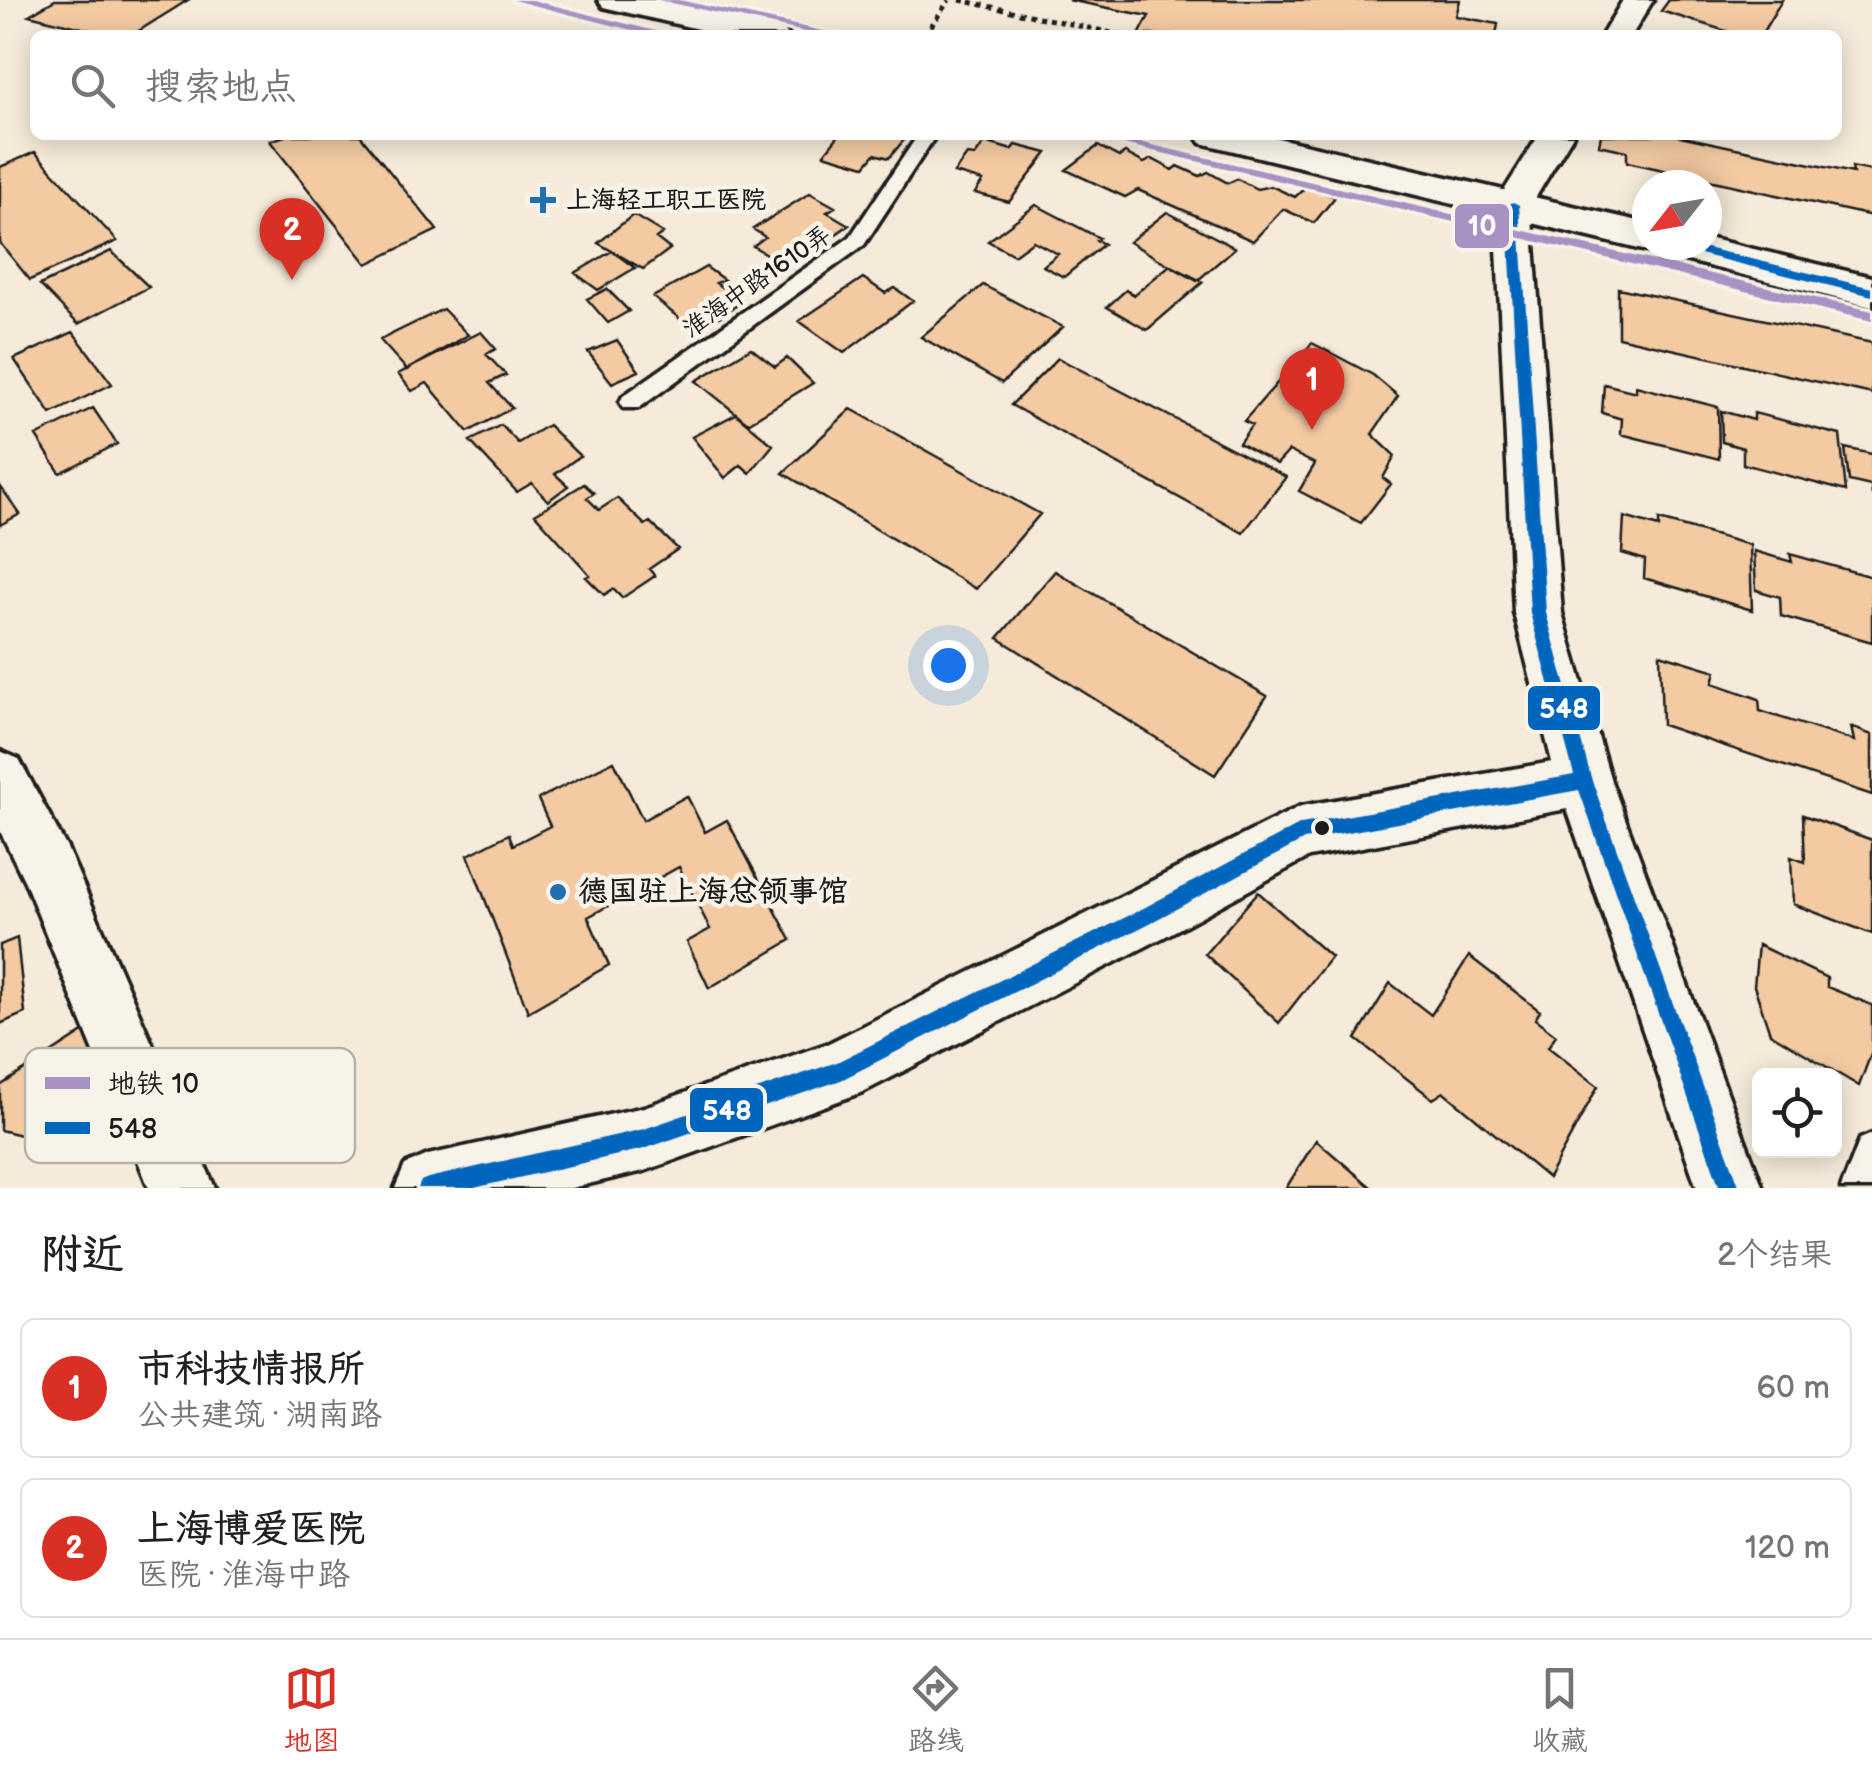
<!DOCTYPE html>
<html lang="zh">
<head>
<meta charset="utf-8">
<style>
  body { margin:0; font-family:"Balsamiq Sans","LXGW WenKai TC",sans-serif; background:#f6f6f6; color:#202124 }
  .controls { position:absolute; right:30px; bottom:30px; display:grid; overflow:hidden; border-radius:15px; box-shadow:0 5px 25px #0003 }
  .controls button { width:90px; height:90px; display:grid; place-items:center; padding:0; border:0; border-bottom:2px solid #e0e0e0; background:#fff; color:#202124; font:50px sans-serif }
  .compass { position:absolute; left:1632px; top:170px; width:90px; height:90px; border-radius:50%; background:#fff; box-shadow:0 5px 25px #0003; rotate:239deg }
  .you { position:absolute; left:948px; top:665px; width:35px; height:35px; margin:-25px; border:8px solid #fff; border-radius:50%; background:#1a73e8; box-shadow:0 0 0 15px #1a73e833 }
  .badge { display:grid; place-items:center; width:65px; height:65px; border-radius:50%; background:#d93025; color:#fff; font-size:32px; font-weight:700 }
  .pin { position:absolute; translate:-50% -82px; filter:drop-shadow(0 2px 5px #0008) }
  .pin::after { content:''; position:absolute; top:52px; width:35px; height:30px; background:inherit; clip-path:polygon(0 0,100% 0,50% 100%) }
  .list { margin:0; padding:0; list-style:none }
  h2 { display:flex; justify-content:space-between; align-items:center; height:130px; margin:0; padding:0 40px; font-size:42px }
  h2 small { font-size:32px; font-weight:400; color:#757577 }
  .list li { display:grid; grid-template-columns:65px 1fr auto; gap:30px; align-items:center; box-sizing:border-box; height:140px; margin:0 20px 20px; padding:0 20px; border:2px solid #e0e0e0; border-radius:15px }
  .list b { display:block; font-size:38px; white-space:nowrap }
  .list p { margin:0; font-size:32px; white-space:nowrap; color:#757577 }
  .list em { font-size:32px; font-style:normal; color:#757577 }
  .icon { flex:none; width:55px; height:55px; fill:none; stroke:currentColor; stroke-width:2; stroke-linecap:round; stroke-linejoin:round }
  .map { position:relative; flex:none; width:1872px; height:1188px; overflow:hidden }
  .search { position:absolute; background:#fff; box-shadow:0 5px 25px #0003; left:30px; right:30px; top:30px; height:110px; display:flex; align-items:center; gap:25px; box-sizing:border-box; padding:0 35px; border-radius:15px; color:#757577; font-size:38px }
  .sheet { height:450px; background:#fff }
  nav { display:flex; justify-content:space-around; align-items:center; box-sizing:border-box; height:140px; border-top:2px solid #e0e0e0; background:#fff; font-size:28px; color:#757577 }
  nav a { display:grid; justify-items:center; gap:5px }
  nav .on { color:#d93025 }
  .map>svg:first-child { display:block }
  .building { fill:#f3caa2; stroke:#1c1c1c; stroke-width:2.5 }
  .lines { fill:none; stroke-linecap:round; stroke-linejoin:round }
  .service-casing { stroke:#1c1c1c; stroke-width:7 }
  .minor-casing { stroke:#1c1c1c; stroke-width:7 }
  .secondary-casing { stroke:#1c1c1c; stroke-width:7 }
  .path { stroke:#1c1c1c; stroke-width:5; stroke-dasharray:5 5; stroke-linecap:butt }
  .service { fill:#f7f3e8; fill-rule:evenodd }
  .minor { fill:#f7f3e8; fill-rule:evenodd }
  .secondary { fill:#f7f3e8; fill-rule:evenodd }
  .bus-1-casing { stroke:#f7f3e8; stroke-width:7 }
  .bus-1 { fill:#0065bd; fill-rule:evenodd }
  .metro-1-casing { stroke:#f7f3e8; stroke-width:7 }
  .metro-1 { fill:#a892c4; fill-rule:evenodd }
  .poi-dot { fill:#1f6fb2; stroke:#f7f3e8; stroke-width:4 }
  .bus-dot { fill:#1c1c1c; stroke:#f7f3e8; stroke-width:4 }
  .labels { text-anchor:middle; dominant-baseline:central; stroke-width:9; stroke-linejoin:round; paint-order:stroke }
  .far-poi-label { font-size:25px; font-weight:bold; fill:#1c1c1c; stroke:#f7f3e8; text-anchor:start }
  .far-street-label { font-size:25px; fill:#1c1c1c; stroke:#f7f3e8 }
  .poi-label { font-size:30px; font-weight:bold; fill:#1c1c1c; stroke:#f7f3e8; text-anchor:start }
  .key { fill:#f7f3e8; stroke:#b5b2ab; stroke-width:2.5 }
  .key-label { font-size:28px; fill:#1c1c1c }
  .line-badge { stroke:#f7f3e8; stroke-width:4 }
  .badge-label { font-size:28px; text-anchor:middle; font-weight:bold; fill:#fff }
</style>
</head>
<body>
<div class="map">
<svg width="1872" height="1188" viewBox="0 0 1872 1188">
  <rect width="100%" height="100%" fill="#f6ebda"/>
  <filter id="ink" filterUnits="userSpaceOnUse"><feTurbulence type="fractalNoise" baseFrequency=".01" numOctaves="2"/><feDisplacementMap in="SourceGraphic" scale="20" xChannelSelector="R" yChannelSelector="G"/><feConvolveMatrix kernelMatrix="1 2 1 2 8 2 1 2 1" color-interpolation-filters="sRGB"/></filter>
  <g filter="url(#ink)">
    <path class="building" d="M55,0H188L132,35H110L29,15Z
      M1068,0H1460L1456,16L1498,24L1496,35H1139L1149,16Z
      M1669,0H1782L1761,35H1739L1661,11Z
      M287,135H360L437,230L367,264L270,141Z
      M839,135H908L889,158L875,154L865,166L824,154Z
      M1601,135H1675L1853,173L1852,167L1872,171V216L1627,162V151L1599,145Z
      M985,142L1012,150L1016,145L1047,153L1009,202L975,193L983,181L954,173L967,155L975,156Z
      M1098,146L1119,157L1125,153L1144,163L1152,159L1173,170L1178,166L1200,176L1208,172L1228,183L1237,179L1257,189L1271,186L1295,197L1306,187L1335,197L1314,223L1283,209L1253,241L1138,190L1125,197L1066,170Z
      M35,152L117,241L30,280L0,243V167Z
      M810,193L835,207L827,212L849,225L807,254L798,249L779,262L753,246L765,237L753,229Z
      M1036,205L1099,238L1096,240L1104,244L1064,277L1043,266L1058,254L1033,241L1014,255L988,241Z
      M1167,212L1235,248L1197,281L1129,242Z
      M633,215L663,233L656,238L670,249L643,269L598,243Z
      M111,251L149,287L78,324L40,285Z
      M612,251L635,268L598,290L575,273Z
      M1170,265L1203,282L1147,330L1107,307L1126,290L1134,295Z
      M706,267L724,280L716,283L742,302L696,332L653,297Z
      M863,278L885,293L895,288L913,301L844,353L799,321Z
      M983,285L1063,327L1002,383L921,337Z
      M1618,288L1872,343V394L1618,337Z
      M607,289L629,311L608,323L587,299Z
      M443,309L468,335L407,370L380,340Z
      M73,332L112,384L51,414L14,359Z
      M481,332L496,349L486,354L506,375L489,383L512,408L468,432L427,383L412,391L398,374Z
      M617,340L639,371L612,383L588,352Z
      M1312,343L1373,375L1398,396L1372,434L1395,456L1383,478L1391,484L1361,523L1299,491L1315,464L1289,451L1277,464L1239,443L1252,425L1244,421Z
      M751,348L775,367L787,358L813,383L748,423L696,381Z
      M1058,358L1286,477L1243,533L1011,405Z
      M1604,384L1636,392V386L1718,407L1719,459L1621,434L1622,419L1602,413Z
      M93,408L117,444L60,473L36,436Z
      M851,409L1040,514L976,589L783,473Z
      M1721,411L1754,420V413L1840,435L1846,491L1743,464V448L1722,442Z
      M736,414L773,445L750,473L741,465L725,478L692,437Z
      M501,425L518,443L548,425L580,456L555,474L568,486L548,501L532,483L517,492L470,441Z
      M1845,448L1872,454V495L1871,486L1849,481Z
      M584,484L594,493L587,498L599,510L617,498L645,525L650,522L678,549L649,569L655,576L622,598L613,589L604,595L586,577L590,575L535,514Z
      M0,486L20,514L0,525Z
      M1624,517L1659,527V520L1750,545L1752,610L1644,578L1645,560L1622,553Z
      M1754,551L1792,562L1790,554L1872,577V642L1781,616L1780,597L1756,590Z
      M1055,571L1267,696L1215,775L998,638Z
      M1660,654L1716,671L1713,683L1759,699L1760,711L1854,741L1851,727L1872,735V795L1662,725Z
      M614,761L643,820L687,796L705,832L727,820L791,940L709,988L687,942L710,929L679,867L588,917L609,965L528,1012L468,855L509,834L513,845L550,826L538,799Z
      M1803,815L1872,840V934L1793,904L1791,857L1805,862Z
      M1258,892L1331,957L1279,1023L1205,954Z
      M17,938L25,1013L0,1024V945Z
      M1758,945L1827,978V987L1872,1005V1051L1859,1086L1770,1033L1754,986Z
      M1469,956L1540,1011L1535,1019L1556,1035L1548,1047L1598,1086L1548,1178L1444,1092L1433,1099L1356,1039L1390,983L1431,1015Z
      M99,1022L131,1114L57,1144L0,1130V1086Z
      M1316,1140L1372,1188H1286Z"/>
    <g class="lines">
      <g class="service-casing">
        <path id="service" d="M918,135H936L864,245L639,408H623L620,402L623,396L850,237Z
          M1872,1134V1188H1841L1860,1139Z"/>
      </g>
      <g class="minor-casing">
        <path id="minor" d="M1623,0H1653L1632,35H1602Z
          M1539,135H1573L1531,205L1562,613L1611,781L1763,1188H1697L1567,809L1309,857L1164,937L863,1092L644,1171L571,1188H395L405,1165L428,1155L644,1107L829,1043L1301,806L1552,762L1514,613L1495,205Z
          M0,751L19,759L67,848L215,1188H149L25,882L0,831Z"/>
      </g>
      <g class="secondary-casing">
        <path id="secondary" d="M598,0H661L782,28L788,35H724L603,7Z
          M1196,135H1265L1647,223V245H1707V238L1872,277V307L1664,255L1659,247L1647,251L1201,143Z"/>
      </g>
      <path class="path" d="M960,0L1121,35
        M925,35L949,0"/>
      <use href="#service" class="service"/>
      <use href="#minor" class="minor"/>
      <use href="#secondary" class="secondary"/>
      <g class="bus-1-casing">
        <path id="bus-1" d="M1513,202L1519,205L1546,613L1592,781L1740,1188H1720L1579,790L1304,840L1150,923L841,1080L644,1149L474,1188H418L421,1181L428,1178L644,1129L837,1062L1138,911L1301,824L1574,775L1530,613L1507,205Z
          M1673,245H1694L1872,288V296L1679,249Z"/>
      </g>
      <use href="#bus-1" class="bus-1"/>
      <g class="metro-1-casing">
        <path id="metro-1" d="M513,0H532L671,35H651Z
          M658,0H679L841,35H819Z
          M1086,135H1108L1872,311V321Z"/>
      </g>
      <use href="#metro-1" class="metro-1"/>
    </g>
  </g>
  <g class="poi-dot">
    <path d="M538 185h10v10h10v10h-10v10h-10v-10h-10v-10h10z"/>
    <circle cx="558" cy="892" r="10"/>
  </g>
  <circle class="bus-dot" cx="1322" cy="828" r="9"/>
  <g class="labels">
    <g class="far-poi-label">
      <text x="566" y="200">上海轻工职工医院</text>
    </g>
    <g class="far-street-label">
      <text transform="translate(757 282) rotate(-35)">淮海中路1610弄</text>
    </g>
    <g class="poi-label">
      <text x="578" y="892">德国驻上海总领事馆</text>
    </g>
  </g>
  <rect x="25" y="1048" width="330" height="115" rx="15" class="key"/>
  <rect x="45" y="1077" width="45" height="12" fill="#a892c4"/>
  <rect x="45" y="1122" width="45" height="12" fill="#0065bd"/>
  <g class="key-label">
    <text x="108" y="1093">地铁 10</text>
    <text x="108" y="1138">548</text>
  </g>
  <g class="line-badge">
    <rect x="1453" y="202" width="58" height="48" rx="10" fill="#a892c4"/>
    <rect x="1526" y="684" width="76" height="48" rx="10" fill="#0065bd"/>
    <rect x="688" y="1086" width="77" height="48" rx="10" fill="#0065bd"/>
  </g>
  <g class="badge-label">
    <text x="1482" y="235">10</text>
    <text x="1564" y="718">548</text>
    <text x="727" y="1120">548</text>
  </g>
</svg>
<div class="controls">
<button><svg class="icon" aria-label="locate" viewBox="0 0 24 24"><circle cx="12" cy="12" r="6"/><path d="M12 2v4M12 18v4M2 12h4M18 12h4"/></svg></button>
</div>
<svg class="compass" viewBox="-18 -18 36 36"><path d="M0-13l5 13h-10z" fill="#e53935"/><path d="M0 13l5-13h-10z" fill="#757577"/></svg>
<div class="you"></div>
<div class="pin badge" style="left:1312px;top:430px">1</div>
<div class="pin badge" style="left:292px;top:280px">2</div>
<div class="search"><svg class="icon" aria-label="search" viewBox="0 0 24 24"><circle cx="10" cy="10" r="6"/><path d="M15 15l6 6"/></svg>搜索地点</div>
</div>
<section class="sheet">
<h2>附近<small>2个结果</small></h2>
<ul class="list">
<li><span class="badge">1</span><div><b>市科技情报所</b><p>公共建筑 · 湖南路</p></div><em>60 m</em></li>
<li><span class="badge">2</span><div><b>上海博爱医院</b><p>医院 · 淮海中路</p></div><em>120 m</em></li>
</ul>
</section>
<nav>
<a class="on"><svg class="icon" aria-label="map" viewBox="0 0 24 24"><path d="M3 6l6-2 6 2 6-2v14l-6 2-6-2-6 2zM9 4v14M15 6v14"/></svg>地图</a>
<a><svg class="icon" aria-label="directions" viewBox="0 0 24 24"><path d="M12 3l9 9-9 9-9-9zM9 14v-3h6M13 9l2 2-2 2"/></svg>路线</a>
<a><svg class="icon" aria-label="saved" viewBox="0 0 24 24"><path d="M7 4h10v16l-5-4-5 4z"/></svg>收藏</a>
</nav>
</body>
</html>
